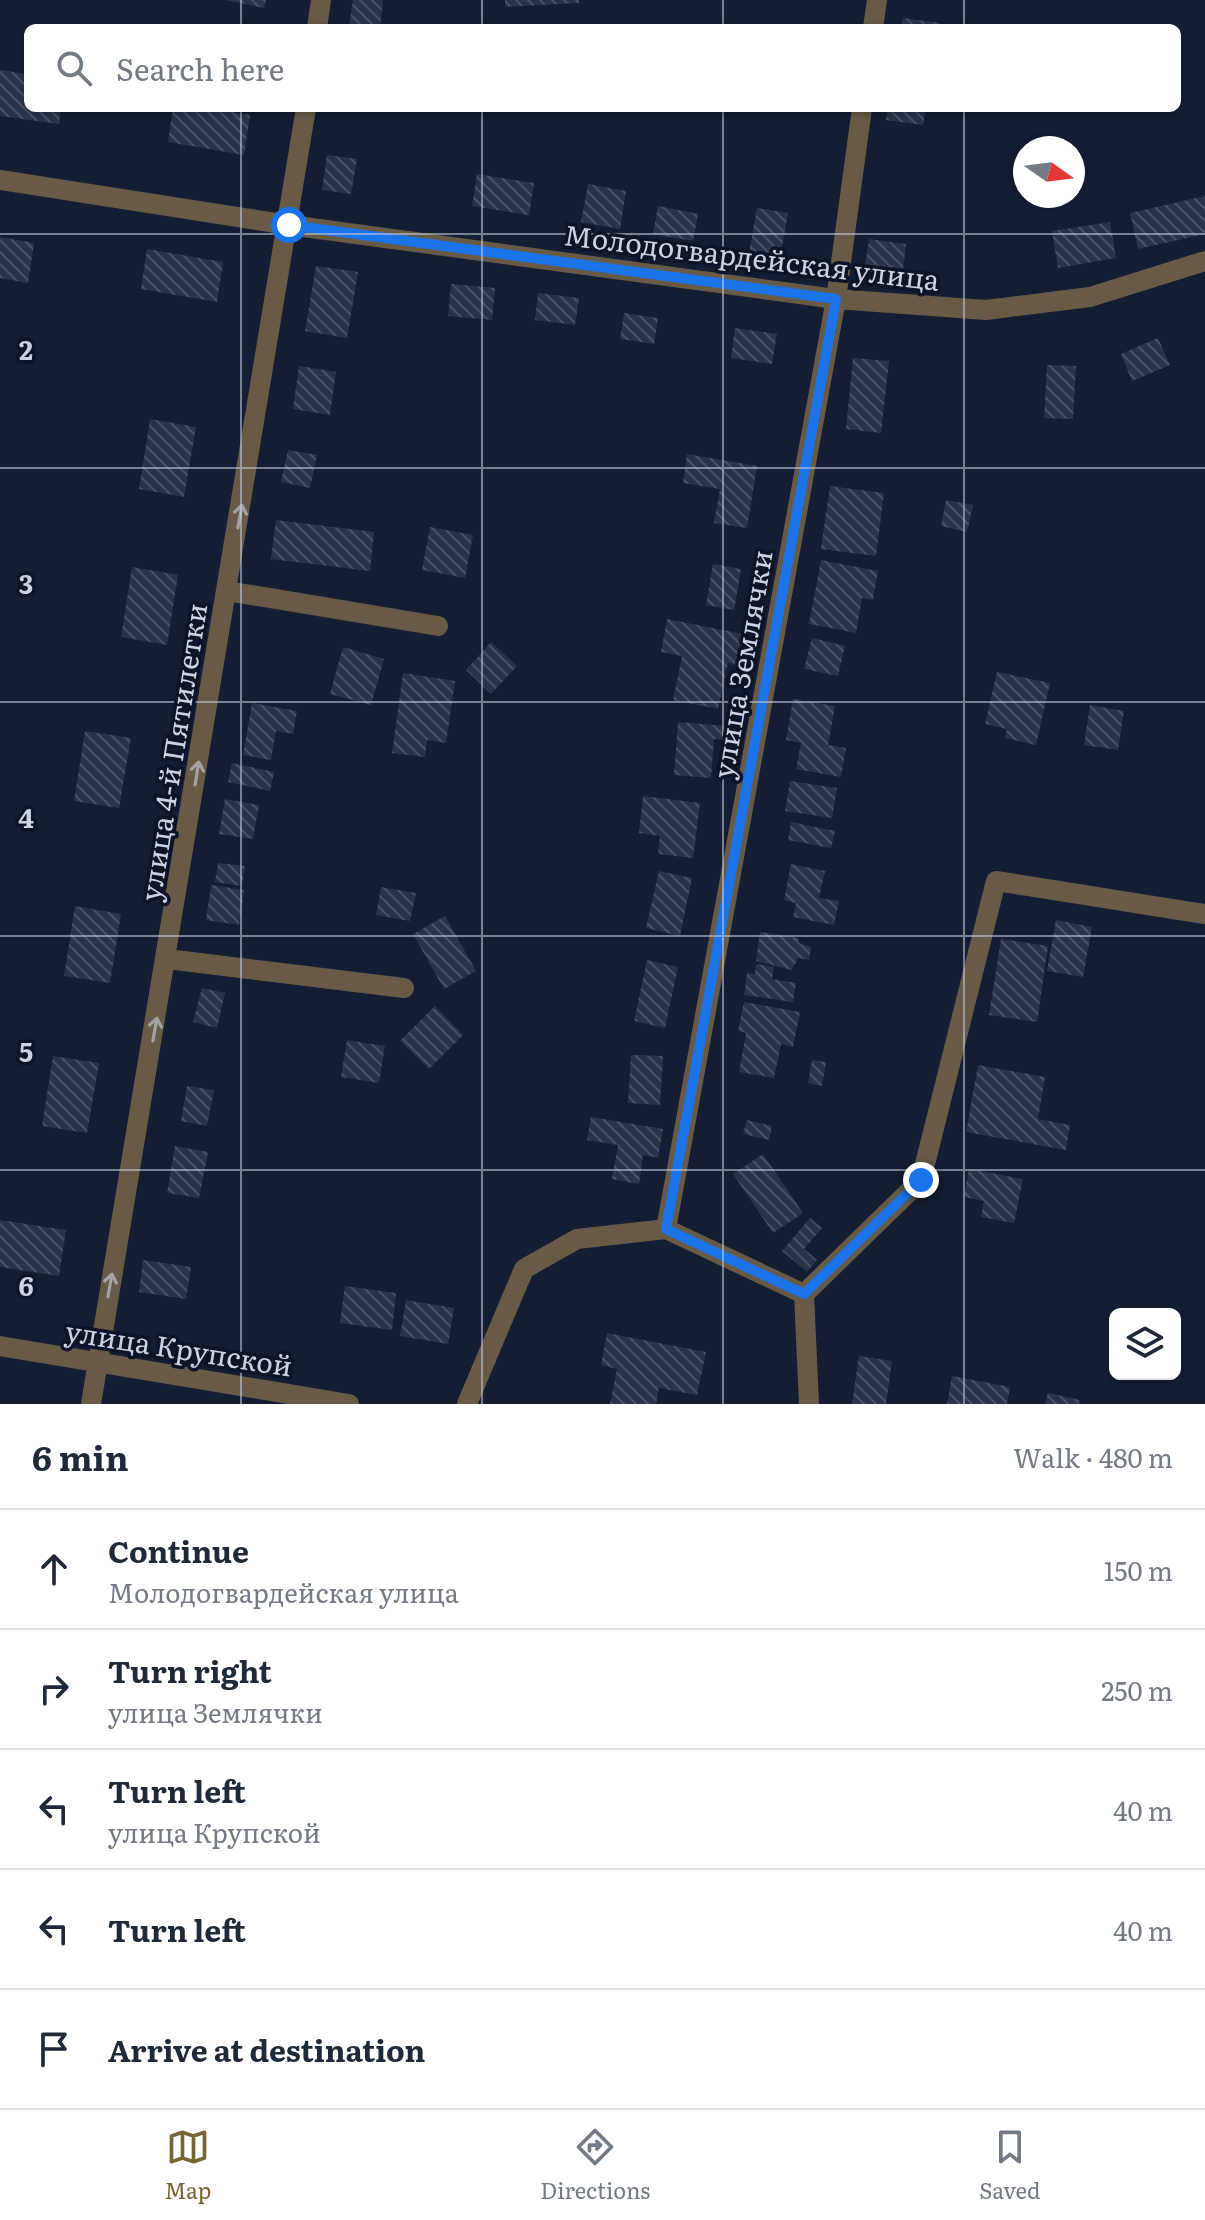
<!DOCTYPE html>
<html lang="en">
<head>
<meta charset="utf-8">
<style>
  body { margin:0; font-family:Literata,serif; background:#f6f6f7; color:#1f2937 }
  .controls { position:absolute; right:24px; bottom:24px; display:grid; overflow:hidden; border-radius:12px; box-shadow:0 2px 6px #0004 }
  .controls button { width:72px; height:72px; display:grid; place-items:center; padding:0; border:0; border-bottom:2px solid #e0e1e3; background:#fff; color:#1f2937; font:40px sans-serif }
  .compass { position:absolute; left:1013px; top:136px; width:72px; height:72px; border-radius:50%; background:#fff; box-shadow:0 2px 6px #0004; rotate:104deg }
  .stop { position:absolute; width:24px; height:24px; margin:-18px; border:6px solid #1a73e8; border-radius:50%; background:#fff }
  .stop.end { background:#1a73e8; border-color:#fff; box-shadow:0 2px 8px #0008 }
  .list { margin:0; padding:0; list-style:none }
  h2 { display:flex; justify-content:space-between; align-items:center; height:104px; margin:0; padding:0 32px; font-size:34px }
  h2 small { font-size:26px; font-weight:400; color:#747a83 }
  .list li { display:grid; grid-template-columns:52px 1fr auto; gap:24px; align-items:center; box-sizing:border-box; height:120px; padding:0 32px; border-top:2px solid #e0e1e3 }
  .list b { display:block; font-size:30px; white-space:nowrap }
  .list p { margin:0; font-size:26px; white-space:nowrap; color:#747a83 }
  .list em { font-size:26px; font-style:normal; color:#747a83 }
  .icon { flex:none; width:44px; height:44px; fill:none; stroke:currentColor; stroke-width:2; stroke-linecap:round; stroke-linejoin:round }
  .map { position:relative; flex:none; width:1205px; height:1404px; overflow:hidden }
  .search { position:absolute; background:#fff; box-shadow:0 2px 6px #0004; left:24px; right:24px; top:24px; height:88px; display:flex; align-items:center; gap:20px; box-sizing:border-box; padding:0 28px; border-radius:12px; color:#747a83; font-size:30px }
  .sheet { height:704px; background:#fff }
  nav { display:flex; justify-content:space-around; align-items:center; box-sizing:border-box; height:112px; border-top:2px solid #e0e1e3; background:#fff; font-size:22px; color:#747a83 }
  nav a { display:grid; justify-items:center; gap:4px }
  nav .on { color:#766636 }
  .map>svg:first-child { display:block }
  .building { fill:url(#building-back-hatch) }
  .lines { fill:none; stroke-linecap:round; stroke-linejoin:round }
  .minor { stroke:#675b48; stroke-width:20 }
  .oneway { stroke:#a4a2a4 }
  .route { stroke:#1a73e8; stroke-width:10 }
  .grid { fill:none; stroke:#ccd2e1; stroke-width:2; stroke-opacity:0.55 }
  .labels { text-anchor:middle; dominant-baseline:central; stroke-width:7; stroke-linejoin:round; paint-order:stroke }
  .street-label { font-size:28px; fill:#ccd2e1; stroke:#0d1429 }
  .grid-label { font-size:26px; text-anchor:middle; font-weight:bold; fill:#ccd2e1; stroke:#0d1429; stroke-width:7; stroke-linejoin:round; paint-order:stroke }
</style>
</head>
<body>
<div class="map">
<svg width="1205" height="1404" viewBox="0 0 1205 1404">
  <defs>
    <pattern id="building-back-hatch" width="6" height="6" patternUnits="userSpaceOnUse" patternTransform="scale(2)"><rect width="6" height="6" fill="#2a334b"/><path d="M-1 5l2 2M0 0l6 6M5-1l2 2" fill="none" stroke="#485065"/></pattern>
  </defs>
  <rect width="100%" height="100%" fill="#151d33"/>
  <path class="building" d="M226,0H266L264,8Z
    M353,0H383L380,28H349Z
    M505,0H579V3L505,7Z
    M903,18L940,23L939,28H901Z
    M0,70L28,74V108H61L59,124L0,116Z
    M173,108H208L250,115L244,155L168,142Z
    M888,108H926L923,125L886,120Z
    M327,155L357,159L351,194L322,190Z
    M477,174L534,183L529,215L472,206Z
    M588,184L626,191L620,229L581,222Z
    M1205,196V234L1138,249L1130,213Z
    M658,206L698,214L693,241L653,234Z
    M757,208L788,213L779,265L748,259Z
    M1110,222L1116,258L1058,268L1052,231Z
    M0,237L34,243L28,283L0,278Z
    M869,239L906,244L902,278L864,273Z
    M147,249L223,262L217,302L141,289Z
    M316,266L358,272L347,338L305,331Z
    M451,284L495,288L492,320L448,316Z
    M538,293L579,298L575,325L535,320Z
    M624,313L658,318L654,344L620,339Z
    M735,328L777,334L772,364L731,358Z
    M1158,338L1170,365L1132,381L1121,354Z
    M853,358L889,361L881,433L846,429Z
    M1047,365L1076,366L1073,419L1044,418Z
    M299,366L336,372L330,415L293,409Z
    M150,419L196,427L184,497L139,489Z
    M288,450L317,455L310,488L281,482Z
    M687,454L757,466L747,528L714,523L720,489L683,483Z
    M830,486L884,493L876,556L821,549Z
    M946,500L973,505L967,532L941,526Z
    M276,520L374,532L370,571L271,559Z
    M430,527L473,535L465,578L422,570Z
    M821,560L878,571L873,600L862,598L856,633L809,624Z
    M713,564L741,569L734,610L706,605Z
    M132,567L178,575L167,645L121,637Z
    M667,619L743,634L736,665L728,663L718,709L673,700L682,656L661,652Z
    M812,638L845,646L838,676L804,669Z
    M491,642L517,666L491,694L466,670Z
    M343,647L384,659L371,705L330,694Z
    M997,672L1050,683L1036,745L1005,738L1007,729L985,724Z
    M403,673L455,681L446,743L427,740L425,757L392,753Z
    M793,699L835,706L828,745L846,748L841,777L796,769L801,743L786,740Z
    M252,703L297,711L293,734L276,731L271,760L243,755Z
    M1090,705L1124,711L1118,750L1084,745Z
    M678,722L726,726L725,740L714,739L711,778L674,775Z
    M85,731L131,738L119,808L74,801Z
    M232,763L274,772L270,791L228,782Z
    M790,781L837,788L832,818L785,811Z
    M643,796L700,803L693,858L658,854L660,836L639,833Z
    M225,799L259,805L253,839L219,834Z
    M791,822L835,831L831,848L788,840Z
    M218,863L245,866L242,886L215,882Z
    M791,864L825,871L819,898L839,901L834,925L793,917L796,903L784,900Z
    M659,871L692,878L680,936L646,928Z
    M211,885L244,890L239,925L206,920Z
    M381,887L416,893L410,921L376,915Z
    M75,906L121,914L110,983L64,976Z
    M445,916L476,971L444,989L413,934Z
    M1056,920L1092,927L1083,977L1047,971Z
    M760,932L798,938L799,943L811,947L809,960L798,958L792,970L756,961Z
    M1001,939L1048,946L1037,1022L989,1015Z
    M647,960L678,967L665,1028L634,1021Z
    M756,964L774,967L772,979L796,983L793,1002L744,995L747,973L755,974Z
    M202,988L225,993L217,1028L193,1022Z
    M744,1002L800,1012L793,1047L781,1044L774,1078L739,1072L746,1033L738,1031Z
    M435,1006L463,1035L429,1069L400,1041Z
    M347,1040L385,1046L379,1083L341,1077Z
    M631,1055L663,1056L660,1105L628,1103Z
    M53,1056L99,1063L87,1133L42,1126Z
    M812,1060L826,1062L822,1086L808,1083Z
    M978,1065L1045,1077L1038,1119L1070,1125L1066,1150L966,1132Z
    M187,1086L214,1090L207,1126L181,1121Z
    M591,1117L663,1129L658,1158L643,1155L639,1184L612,1179L618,1145L587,1140Z
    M747,1120L772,1126L769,1140L743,1134Z
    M175,1146L208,1152L199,1198L167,1193Z
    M763,1154L803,1213L773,1233L733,1174Z
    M969,1169L1023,1179L1014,1223L981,1217L984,1201L964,1197Z
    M810,1218L822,1228L804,1249L817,1260L807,1272L782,1251Z
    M0,1220L66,1230L59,1276L0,1267Z
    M143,1260L191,1267L186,1299L139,1292Z
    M345,1286L396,1293L392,1330L340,1323Z
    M406,1300L454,1308L448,1344L400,1336Z
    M607,1333L706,1352L697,1395L659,1388L656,1404H610L617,1369L601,1365Z
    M859,1356L892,1361L886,1404H852Z
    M952,1376L1010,1387L1007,1404H947Z
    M1048,1393L1080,1400L1079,1404H1045Z"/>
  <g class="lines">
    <path class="minor" d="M317,28L321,0
      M873,28L877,0
      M0,180L289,225L836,299L986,310L1090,297L1205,261
      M227,591L438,626
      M167,959L404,988
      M666,1229L836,299L862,108
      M804,1294L921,1180L996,881L1205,914
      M0,1346L349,1404
      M91,1404L306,108
      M467,1404L524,1269L577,1239L666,1229L804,1294L809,1404"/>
  </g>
  <defs><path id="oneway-shaft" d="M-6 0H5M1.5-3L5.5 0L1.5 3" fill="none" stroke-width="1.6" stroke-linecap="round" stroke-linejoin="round" transform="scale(2)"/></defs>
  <g class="oneway">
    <use href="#oneway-shaft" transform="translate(240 516) rotate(-80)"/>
    <use href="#oneway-shaft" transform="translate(197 773) rotate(-81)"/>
    <use href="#oneway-shaft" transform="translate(155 1029) rotate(-80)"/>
    <use href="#oneway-shaft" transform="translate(110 1285) rotate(-80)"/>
  </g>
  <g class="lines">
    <path class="route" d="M289,225L836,299L666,1229L804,1294L921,1180"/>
  </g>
  <path class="grid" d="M241,0V28M482,0V28M723,0V28M964,0V28M241,108V1404M482,108V1404M723,108V1404M964,108V1404M0,234H1205M0,468H1205M0,702H1205M0,936H1205M0,1170H1205"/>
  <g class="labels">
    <g class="street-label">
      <text transform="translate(752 256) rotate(7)">Молодогвардейская улица</text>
      <text transform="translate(741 664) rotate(-80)">улица Землячки</text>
      <text transform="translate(172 752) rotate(-81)">улица 4-й Пятилетки</text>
      <text transform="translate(179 1347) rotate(9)">улица Крупской</text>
    </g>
  </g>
  <g class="grid-label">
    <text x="26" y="360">2</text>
    <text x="26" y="594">3</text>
    <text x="26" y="828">4</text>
    <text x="26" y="1062">5</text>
    <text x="26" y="1296">6</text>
  </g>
</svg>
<div class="controls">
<button><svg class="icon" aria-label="layers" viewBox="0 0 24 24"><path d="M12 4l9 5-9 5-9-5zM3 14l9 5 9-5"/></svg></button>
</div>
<svg class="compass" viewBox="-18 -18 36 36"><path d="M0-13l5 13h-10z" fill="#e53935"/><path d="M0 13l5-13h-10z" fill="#747a83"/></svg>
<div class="stop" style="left:289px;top:225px"></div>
<div class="stop end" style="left:921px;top:1180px"></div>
<div class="search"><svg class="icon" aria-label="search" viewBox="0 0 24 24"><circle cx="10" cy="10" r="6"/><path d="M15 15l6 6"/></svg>Search here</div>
</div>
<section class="sheet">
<h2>6 min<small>Walk · 480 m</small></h2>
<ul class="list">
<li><svg class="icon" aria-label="ahead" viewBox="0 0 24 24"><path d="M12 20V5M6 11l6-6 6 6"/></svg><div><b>Continue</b><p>Молодогвардейская улица</p></div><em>150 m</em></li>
<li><svg class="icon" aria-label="right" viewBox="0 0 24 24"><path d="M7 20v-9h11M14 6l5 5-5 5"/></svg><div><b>Turn right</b><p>улица Землячки</p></div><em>250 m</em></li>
<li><svg class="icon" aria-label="left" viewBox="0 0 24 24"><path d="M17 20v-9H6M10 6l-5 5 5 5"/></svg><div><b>Turn left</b><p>улица Крупской</p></div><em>40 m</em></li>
<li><svg class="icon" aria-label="left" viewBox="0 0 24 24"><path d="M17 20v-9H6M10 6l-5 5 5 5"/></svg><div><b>Turn left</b></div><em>40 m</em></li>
<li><svg class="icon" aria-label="arrive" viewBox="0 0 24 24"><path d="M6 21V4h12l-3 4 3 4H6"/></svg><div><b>Arrive at destination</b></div></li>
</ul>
</section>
<nav>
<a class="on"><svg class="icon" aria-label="map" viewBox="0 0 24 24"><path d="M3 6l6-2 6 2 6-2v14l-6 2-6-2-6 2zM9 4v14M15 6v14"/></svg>Map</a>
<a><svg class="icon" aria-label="directions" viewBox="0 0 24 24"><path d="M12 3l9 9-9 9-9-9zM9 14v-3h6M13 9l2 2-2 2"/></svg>Directions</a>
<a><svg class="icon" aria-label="saved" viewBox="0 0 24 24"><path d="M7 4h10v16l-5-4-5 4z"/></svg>Saved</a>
</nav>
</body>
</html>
